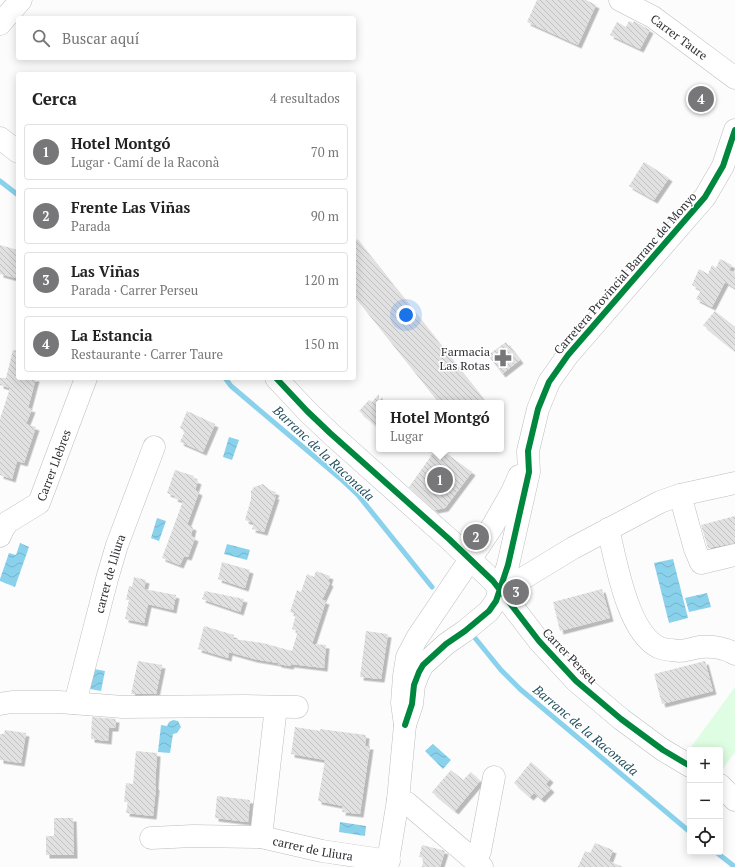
<!DOCTYPE html>
<html lang="es">
<head>
<meta charset="utf-8">
<style>
  body { margin:0; font-family:"PT Serif",serif; background:#f6f6f6; color:#222 }
  .controls { position:absolute; right:12px; bottom:12px; display:grid; overflow:hidden; border-radius:4px; box-shadow:0 2px 10px #0003 }
  .controls button { width:36px; height:36px; display:grid; place-items:center; padding:0; border:0; border-bottom:1px solid #e0e0e0; background:#fff; color:#222; font:20px sans-serif }
  .you { position:absolute; left:406px; top:315px; width:14px; height:14px; margin:-10px; border:3px solid #fff; border-radius:50%; background:#1a73e8; box-shadow:0 0 0 6px #1a73e833 }
  .badge { display:grid; place-items:center; width:26px; height:26px; border-radius:50%; background:#77777a; color:#fff; font-size:13px; font-weight:700 }
  .pin { position:absolute; translate:-50% -50%; border:2px solid #fff; box-shadow:0 1px 4px #0006 }
  .popup { position:absolute; left:376px; top:400px; width:128px; height:52px; box-sizing:border-box; display:grid; place-content:center; border-radius:4px; background:#fff; filter:drop-shadow(0 1px 3px #0005); font-size:13px; white-space:nowrap; color:#767676 }
  .popup b { font-size:15px; color:#222 }
  .popup::after { content:''; position:absolute; left:50%; top:100%; margin-left:-8px; border:8px solid transparent; border-top-color:#fff }
  .list { margin:0; padding:0; list-style:none }
  h2 { display:flex; justify-content:space-between; align-items:center; height:52px; margin:0; padding:0 16px; font-size:17px }
  h2 small { font-size:13px; font-weight:400; color:#767676 }
  .list li { display:grid; grid-template-columns:26px 1fr auto; gap:12px; align-items:center; box-sizing:border-box; height:56px; margin:0 8px 8px; padding:0 8px; border:1px solid #e0e0e0; border-radius:4px }
  .list b { display:block; font-size:15px; white-space:nowrap }
  .list p { margin:0; font-size:13px; white-space:nowrap; color:#767676 }
  .list em { font-size:13px; font-style:normal; color:#767676 }
  .icon { flex:none; width:22px; height:22px; fill:none; stroke:currentColor; stroke-width:2; stroke-linecap:round; stroke-linejoin:round }
  .map { position:relative; flex:none; width:735px; height:867px; overflow:hidden }
  .search { position:absolute; background:#fff; box-shadow:0 2px 10px #0003; left:16px; top:16px; width:340px; height:44px; display:flex; align-items:center; gap:10px; box-sizing:border-box; padding:0 14px; border-radius:4px; color:#767676; font-size:15px }
  .panel { position:absolute; background:#fff; box-shadow:0 2px 10px #0003; left:16px; top:72px; width:340px; height:308px; border-radius:4px }
  .map>svg:first-child { display:block }
  .garden { fill:#dffde3 }
  .water { fill:url(#water-waves) }
  .lines { fill:none; stroke-linecap:round; stroke-linejoin:round }
  .stream { stroke:#8ad1ec; stroke-width:5 }
  .building { fill:url(#building-back-hatch); filter:url(#shadow) }
  .minor-casing { stroke:#bdbdbf; stroke-width:23 }
  .minor { stroke:#fff; stroke-width:22 }
  .cycleway-casing { stroke:#fff; stroke-width:8 }
  .cycleway { stroke:#00873e; stroke-width:6 }
  .labels { text-anchor:middle; dominant-baseline:central; stroke-width:3; stroke-linejoin:round; paint-order:stroke }
  .street-label { font-size:12px; fill:#2f3034; stroke:#fff }
  .poi-label { font-size:12px; fill:#2f3034; stroke:#fff; text-anchor:end }
  .water-label { font-size:13px; font-style:italic; fill:#255160; stroke:#fff }
</style>
</head>
<body>
<div class="map">
<svg width="735" height="867" viewBox="0 0 735 867">
  <defs>
    <pattern id="water-waves" width="16" height="10" patternUnits="userSpaceOnUse"><rect width="16" height="10" fill="#8ad1ec"/><path d="M0 5q4-4 8 0t8 0" fill="none" stroke="#77b4cb"/></pattern>
    <pattern id="building-back-hatch" width="6" height="6" patternUnits="userSpaceOnUse"><rect width="6" height="6" fill="#e2e1e2"/><path d="M-1 5l2 2M0 0l6 6M5-1l2 2" fill="none" stroke="#c2c1c2"/></pattern>
    <filter id="shadow"><feDropShadow dx="3.5" dy="3.5" stdDeviation="0" flood-color="#0004"/></filter>
  </defs>
  <rect width="100%" height="100%" fill="#fcfcfd"/>
  <path class="garden" d="M735,687V752L722,770L720,769V750H695L691,747Z"/>
  <path class="water" d="M229,437L239,440L232,460L223,457Z
    M157,518L166,521L159,541L151,538Z
    M20,543L29,547L15,587L0,581V579L9,553L16,555Z
    M227,544L250,550L247,560L224,554Z
    M673,559L688,618L669,623L654,563Z
    M707,593L711,607L689,612L685,598Z
    M94,669L105,671L101,691L90,689Z
    M173,720L178,721L181,727L177,733L173,734L170,753L158,752L161,725L167,726L169,722Z
    M433,744L451,760L443,769L425,751Z
    M340,822L366,826L365,836L339,832Z"/>
  <g class="lines">
    <path class="stream" d="M0,181L18,195
      M225,378L231,386L341,479L358,495L432,587
      M475,638L501,670L520,689L690,832
      M716,852L735,867"/>
  </g>
  <path class="building" d="M537,0H586L596,5L578,45L527,22Z
    M629,21L633,23L634,21L650,30L640,49L610,35L617,22L626,27Z
    M644,162L669,178L654,200L629,186Z
    M354,236L486,403H439L354,296Z
    M0,245L18,250V267L15,278L0,274Z
    M720,259L732,265L729,270L735,273V288L725,282L712,307L696,299L701,290L692,285L699,269L708,274L712,265L716,268Z
    M715,311L735,327V351L703,325Z
    M506,342L520,360L502,374L488,355Z
    M13,350L18,351V378H36L28,408L32,409L26,424L36,427L24,463L17,461L12,479L0,475V419L10,388L0,385V378H6Z
    M379,394V428L359,411L369,400L372,402Z
    M187,411L215,424L203,452L180,442L185,431L180,428Z
    M436,449H440L472,472L445,508L435,510L409,487Z
    M175,470L194,476L193,479L198,481L195,490L199,492L187,525L193,527L191,536L195,538L188,557L184,556L180,565L162,558L183,501L174,498L175,496L167,493Z
    M263,484L270,490L276,492L274,496H276L264,532L252,529L254,523L245,520L251,499V491L254,487Z
    M735,516V543L708,548L701,525Z
    M222,562L250,570L245,588L218,579Z
    M316,571L330,576L328,582L330,583L322,600L326,601L312,644L326,645L324,668L291,664L290,666L278,664V663L254,659L229,652L228,658L198,649L204,626L234,635L233,639L263,643L292,651L298,631L292,629L296,614L290,612L297,590L301,592L307,574L314,577Z
    M134,577L146,580L144,589L176,595L173,610L148,604L144,623L125,619L129,600H126L129,586L132,587Z
    M602,589L610,618L560,631L553,602Z
    M205,591L244,599L240,612L202,599Z
    M366,631L388,634L381,679L360,677Z
    M138,661L162,665L156,694H131Z
    M705,661L713,691L662,704L654,674Z
    M92,717L116,719L115,728H109L108,741L91,739Z
    M295,727L320,731V729L366,735L365,746H370L360,814L342,812L343,806L318,801L325,760L291,754Z
    M5,730L26,733L21,763L0,760V734H4Z
    M136,751L157,753L155,786L156,787L153,816L126,813L128,802H124L126,783L133,784Z
    M531,762L550,779L546,784L551,789L541,799L534,793L530,797L514,783Z
    M451,770L463,780L471,772L480,781L455,811L432,792Z
    M217,796L250,800L248,822L215,818Z
    M54,818H73L74,855H46V836H54Z
    M595,843L613,850L609,861L623,867H578L585,851L590,853Z
    M422,845L442,850L445,851L440,867H422L424,858L419,857Z"/>
  <g class="lines">
    <g class="minor-casing">
      <g id="minor">
        <path id="s1" d="M620,0L653,17L735,78"/>
        <path d="M0,24L21,0"/>
        <path d="M0,138L18,152"/>
        <path d="M276,378L307,411L330,433L449,539L493,581L539,641L576,681L621,719L663,750L690,766"/>
        <path d="M680,495L695,549L701,563L735,555"/>
        <path d="M608,529C616,561 627,631 658,647C663,650 673,650 679,651C686,651 693,648 700,647C712,646 724,647 735,654"/>
        <path id="s2" d="M0,536L3,529L8,522L39,503L86,378"/>
        <path d="M501,589L522,579L573,548L660,502L680,495L735,483"/>
        <path id="s3" d="M75,703L107,579L117,545L154,447"/>
        <path d="M0,704L12,702H59L123,707L245,706L297,707"/>
        <path id="s4" d="M276,707L261,837L322,851L389,861"/>
        <path d="M405,725L412,704L414,685L419,672L423,665L446,644L465,631L489,611L496,601L508,565L529,472L528,451L538,409L549,382L568,355L705,197L723,166L735,130"/>
        <path d="M720,785L735,800"/>
        <path d="M398,800L407,803L482,867"/>
        <path d="M151,838L193,836L261,837"/>
        <path d="M475,861L480,851L494,777"/>
        <path d="M387,867L398,800L405,725L402,703L404,676L407,657L417,638L492,527L512,492L519,476"/>
      </g>
    </g>
    <use href="#minor" class="minor"/>
    <g class="cycleway-casing">
      <path id="cycleway" d="M276,378L307,411L330,433L449,539L493,581L539,641L576,681L621,719L663,750L690,766
        M405,725L412,704L414,685L419,672L423,665L446,644L465,631L489,611L496,601L508,565L529,472L528,451L538,409L549,382L568,355L705,197L723,166L735,130"/>
    </g>
    <use href="#cycleway" class="cycleway"/>
  </g>
  <defs>
    <g id="pharmacy-bare" transform="scale(1.38)"><path d="M-2-6h4v4h4v4h-4v4h-4v-4h-4v-4h4Z" fill="#77777a" stroke="#fff" stroke-width="2.5" paint-order="stroke"/></g>
  </defs>
  <g fill-rule="evenodd">
    <use href="#pharmacy-bare" x="503" y="358"/>
  </g>
  <g class="labels">
    <g class="street-label">
      <text stroke="none"><textPath href="#s1" startOffset="70">Carrer Taure</textPath></text>
      <text transform="translate(625 273) rotate(-49)">Carretera Provincial Barranc del Monyo</text>
      <text stroke="none"><textPath href="#s2" startOffset="93">Carrer Llebres</textPath></text>
      <text stroke="none"><textPath href="#s3" startOffset="134">carrer de Lliura</textPath></text>
      <text transform="translate(570 656) rotate(46)">Carrer Perseu</text>
      <text stroke="none"><textPath href="#s4" startOffset="184">carrer de Lliura</textPath></text>
    </g>
    <g class="poi-label">
      <text x="490" y="351">Farmacia<tspan x="490" dy="14">Las Rotas</tspan></text>
    </g>
    <g class="water-label">
      <text transform="translate(324 453) rotate(43)">Barranc de la Raconada</text>
      <text transform="translate(586 730) rotate(40)">Barranc de la Raconada</text>
    </g>
  </g>
</svg>
<div class="controls">
<button>+</button>
<button>−</button>
<button><svg class="icon" aria-label="locate" viewBox="0 0 24 24"><circle cx="12" cy="12" r="6"/><path d="M12 2v4M12 18v4M2 12h4M18 12h4"/></svg></button>
</div>
<div class="you"></div>
<div class="pin badge" style="left:440px;top:480px">1</div>
<div class="popup"><b>Hotel Montgó</b>Lugar</div>
<div class="pin badge" style="left:476px;top:537px">2</div>
<div class="pin badge" style="left:516px;top:592px">3</div>
<div class="pin badge" style="left:701px;top:99px">4</div>
<div class="search"><svg class="icon" aria-label="search" viewBox="0 0 24 24"><circle cx="10" cy="10" r="6"/><path d="M15 15l6 6"/></svg>Buscar aquí</div>
<section class="panel">
<h2>Cerca<small>4 resultados</small></h2>
<ul class="list">
<li><span class="badge">1</span><div><b>Hotel Montgó</b><p>Lugar · Camí de la Raconà</p></div><em>70 m</em></li>
<li><span class="badge">2</span><div><b>Frente Las Viñas</b><p>Parada</p></div><em>90 m</em></li>
<li><span class="badge">3</span><div><b>Las Viñas</b><p>Parada · Carrer Perseu</p></div><em>120 m</em></li>
<li><span class="badge">4</span><div><b>La Estancia</b><p>Restaurante · Carrer Taure</p></div><em>150 m</em></li>
</ul>
</section>
</div>
</body>
</html>
